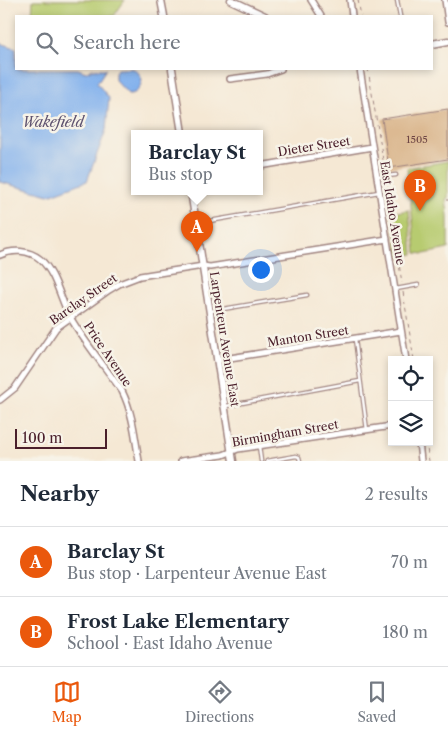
<!DOCTYPE html>
<html lang="en">
<head>
<meta charset="utf-8">
<style>
  body { margin:0; font-family:"Libre Caslon Text",serif; background:#f2f2f3; color:#1f2937 }
  .controls { position:absolute; right:15px; bottom:15px; display:grid; overflow:hidden; border-radius:0px; box-shadow:0 2px 8px #0003 }
  .controls button { width:45px; height:45px; display:grid; place-items:center; padding:0; border:0; border-bottom:1px solid #e0e1e3; background:#fff; color:#1f2937; font:25px sans-serif }
  .scale { position:absolute; left:15px; bottom:12px; width:92px; box-sizing:border-box; padding-left:5px; border:2px solid #4a1f2b; border-top:0; font-size:14px; line-height:18px; white-space:nowrap; color:#4a1f2b; -webkit-text-stroke:4px #f7f3e8; paint-order:stroke }
  .you { position:absolute; left:260px; top:269px; width:18px; height:18px; margin:-12px; border:4px solid #fff; border-radius:50%; background:#1a73e8; box-shadow:0 0 0 8px #1a73e833 }
  .badge { display:grid; place-items:center; width:32px; height:32px; border-radius:50%; background:#ea580c; color:#fff; font-size:16px; font-weight:700 }
  .pin { position:absolute; translate:-50% -41px; filter:drop-shadow(0 1px 2px #0008) }
  .pin::after { content:''; position:absolute; top:26px; width:18px; height:15px; background:inherit; clip-path:polygon(0 0,100% 0,50% 100%) }
  .popup { position:absolute; left:131px; top:130px; width:132px; height:65px; box-sizing:border-box; display:grid; place-content:center; border-radius:0px; background:#fff; filter:drop-shadow(0 1px 4px #0005); font-size:16px; white-space:nowrap; color:#747a83 }
  .popup b { font-size:19px; color:#1f2937 }
  .popup::after { content:''; position:absolute; left:50%; top:100%; margin-left:-10px; border:10px solid transparent; border-top-color:#fff }
  .list { margin:0; padding:0; list-style:none }
  h2 { display:flex; justify-content:space-between; align-items:center; height:65px; margin:0; padding:0 20px; font-size:21px }
  h2 small { font-size:16px; font-weight:400; color:#747a83 }
  .list li { display:grid; grid-template-columns:32px 1fr auto; gap:15px; align-items:center; box-sizing:border-box; height:70px; padding:0 20px; border-top:1px solid #e0e1e3 }
  .list b { display:block; font-size:19px; white-space:nowrap }
  .list p { margin:0; font-size:16px; white-space:nowrap; color:#747a83 }
  .list em { font-size:16px; font-style:normal; color:#747a83 }
  .icon { flex:none; width:28px; height:28px; fill:none; stroke:currentColor; stroke-width:2; stroke-linecap:round; stroke-linejoin:round }
  .map { position:relative; flex:none; width:448px; height:461px; overflow:hidden }
  .search { position:absolute; background:#fff; box-shadow:0 2px 8px #0003; left:15px; right:15px; top:15px; height:55px; display:flex; align-items:center; gap:12px; box-sizing:border-box; padding:0 18px; border-radius:0px; color:#747a83; font-size:19px }
  .sheet { height:205px; background:#fff }
  nav { display:flex; justify-content:space-around; align-items:center; box-sizing:border-box; height:70px; border-top:1px solid #e0e1e3; background:#fff; font-size:14px; color:#747a83 }
  nav a { display:grid; justify-items:center; gap:2px }
  nav .on { color:#ea580c }
  .map>svg:first-child { display:block }
  .green { fill:#b7cb6f; stroke:#80754d }
  .water { fill:#82b1ed; stroke:#66688c }
  .building { fill:#dcb992 }
  .lines { fill:none; stroke-linecap:round; stroke-linejoin:round }
  .service-casing { stroke:#a08480; stroke-width:5 }
  .minor-casing { stroke:#a08480; stroke-width:8 }
  .tertiary-casing { stroke:#a08480; stroke-width:9 }
  .path { stroke:#a08480; stroke-width:1; stroke-dasharray:4 4; stroke-linecap:butt }
  .service { stroke:#fff; stroke-width:2.5 }
  .minor { stroke:#fff; stroke-width:5 }
  .tertiary { stroke:#fff; stroke-width:6 }
  .labels { text-anchor:middle; dominant-baseline:central; stroke-width:5; stroke-linejoin:round; paint-order:stroke }
  .number-label { font-size:10px; fill:#6e4645 }
  .street-label { font-size:12px; fill:#4a1f2b; stroke:#f7f3e8 }
  .water-label { font-size:14px; font-style:italic; fill:#5e526f; stroke:#f7f3e8 }
</style>
</head>
<body>
<div class="map">
<svg width="448" height="461" viewBox="0 0 448 461">
  <rect width="100%" height="100%" fill="#f7f3e8"/>
  <filter id="ink" filterUnits="userSpaceOnUse"><feTurbulence type="fractalNoise" baseFrequency=".02" numOctaves="2"/><feDisplacementMap in="SourceGraphic" scale="10" xChannelSelector="R" yChannelSelector="G"/><feConvolveMatrix kernelMatrix="1 2 1 2 8 2 1 2 1" color-interpolation-filters="sRGB"/></filter>
  <filter id="wash" filterUnits="userSpaceOnUse"><feTurbulence type="fractalNoise" baseFrequency=".0096" numOctaves="4" result="noise"/><feDisplacementMap in="SourceGraphic" scale="20" xChannelSelector="R" yChannelSelector="G"/><feGaussianBlur stdDeviation="1.12" result="paint"/><feColorMatrix in="noise" values="0 0 0 0 0 0 0 0 0 0 0 0 0 0 0 0 0 1.4 0 .05"/><feComposite in="paint" operator="in"/></filter>
  <g filter="url(#wash)">
    <rect width="100%" height="100%" fill="#f5e8d4"/>
    <path class="green" d="M33,0H125L114,16H32Z
      M448,161V198L446,199L448,216V249L424,254L416,253L407,168Z
      M409,210L413,254L399,257L392,213Z"/>
    <path class="water" d="M0,43L16,48V69H78L86,72L92,69H106L97,83L109,98L106,130L87,181L49,195L0,182Z
      M117,69C132,69 136,65 142,80C140,88 138,94 128,94L115,80V72Z"/>
    <g id="blocks">
      <path class="building" d="M448,109V159L389,168L382,119Z"/>
    </g>
  </g>
  <g filter="url(#ink)">
    <use href="#blocks" fill-opacity="0" stroke="#a08480" stroke-width="1"/>
    <g class="lines">
      <g class="service-casing">
        <path id="service" d="M397,0L400,16
          M377,177L396,175
          M198,223L379,192
          M396,289L418,285
          M211,311L307,295
          M355,339L367,430
          M226,406L360,381
          M259,446L261,461
          M267,461L296,456L299,457L300,461"/>
      </g>
      <g class="minor-casing">
        <path id="minor" d="M311,0L321,16
          M350,0L352,16
          M445,0L448,22
          M360,69L406,360
          M230,79L267,74L281,69
          M260,166L372,147
          M0,255C13,249 29,250 40,259C56,273 60,299 70,317C85,343 105,367 122,391C133,413 135,437 139,461
          M217,360L401,331
          M0,400L15,388L56,328L109,290L119,284L140,276L203,266L210,267L387,239
          M419,442L421,461
          M181,461L223,455L238,449L392,426"/>
      </g>
      <g class="tertiary-casing">
        <path id="tertiary" d="M161,0L164,16
          M231,0L265,16
          M432,44L448,41
          M172,69L182,133
          M191,191L233,461"/>
      </g>
      <path class="path" d="M358,0L361,16
        M368,69L385,172
        M386,180L402,283
        M448,199V201
        M403,292L414,360
        M426,442L429,461"/>
      <use href="#service" class="service"/>
      <use href="#minor" class="minor"/>
      <use href="#tertiary" class="tertiary"/>
    </g>
  </g>
  <g class="labels">
    <g class="number-label">
      <text x="417" y="139">1505</text>
    </g>
    <g class="street-label">
      <text transform="translate(314 146) rotate(-9)">Dieter Street</text>
      <text transform="translate(393 213) rotate(81)">East Idaho Avenue</text>
      <text transform="translate(83 299) rotate(-35)">Barclay Street</text>
      <text transform="translate(308 336) rotate(-9)">Manton Street</text>
      <text transform="translate(225 339) rotate(81)">Larpenteur Avenue East</text>
      <text transform="translate(108 354) rotate(56)">Price Avenue</text>
      <text transform="translate(285 433) rotate(-10)">Birmingham Street</text>
    </g>
    <g class="water-label">
      <text x="53" y="122">Wakefield</text>
    </g>
  </g>
</svg>
<div class="controls">
<button><svg class="icon" aria-label="locate" viewBox="0 0 24 24"><circle cx="12" cy="12" r="6"/><path d="M12 2v4M12 18v4M2 12h4M18 12h4"/></svg></button>
<button><svg class="icon" aria-label="layers" viewBox="0 0 24 24"><path d="M12 4l9 5-9 5-9-5zM3 14l9 5 9-5"/></svg></button>
</div>
<div class="scale">100 m</div>
<div class="you"></div>
<div class="pin badge" style="left:197px;top:252px">A</div>
<div class="popup"><b>Barclay St</b>Bus stop</div>
<div class="pin badge" style="left:420px;top:211px">B</div>
<div class="search"><svg class="icon" aria-label="search" viewBox="0 0 24 24"><circle cx="10" cy="10" r="6"/><path d="M15 15l6 6"/></svg>Search here</div>
</div>
<section class="sheet">
<h2>Nearby<small>2 results</small></h2>
<ul class="list">
<li><span class="badge">A</span><div><b>Barclay St</b><p>Bus stop · Larpenteur Avenue East</p></div><em>70 m</em></li>
<li><span class="badge">B</span><div><b>Frost Lake Elementary</b><p>School · East Idaho Avenue</p></div><em>180 m</em></li>
</ul>
</section>
<nav>
<a class="on"><svg class="icon" aria-label="map" viewBox="0 0 24 24"><path d="M3 6l6-2 6 2 6-2v14l-6 2-6-2-6 2zM9 4v14M15 6v14"/></svg>Map</a>
<a><svg class="icon" aria-label="directions" viewBox="0 0 24 24"><path d="M12 3l9 9-9 9-9-9zM9 14v-3h6M13 9l2 2-2 2"/></svg>Directions</a>
<a><svg class="icon" aria-label="saved" viewBox="0 0 24 24"><path d="M7 4h10v16l-5-4-5 4z"/></svg>Saved</a>
</nav>
</body>
</html>
